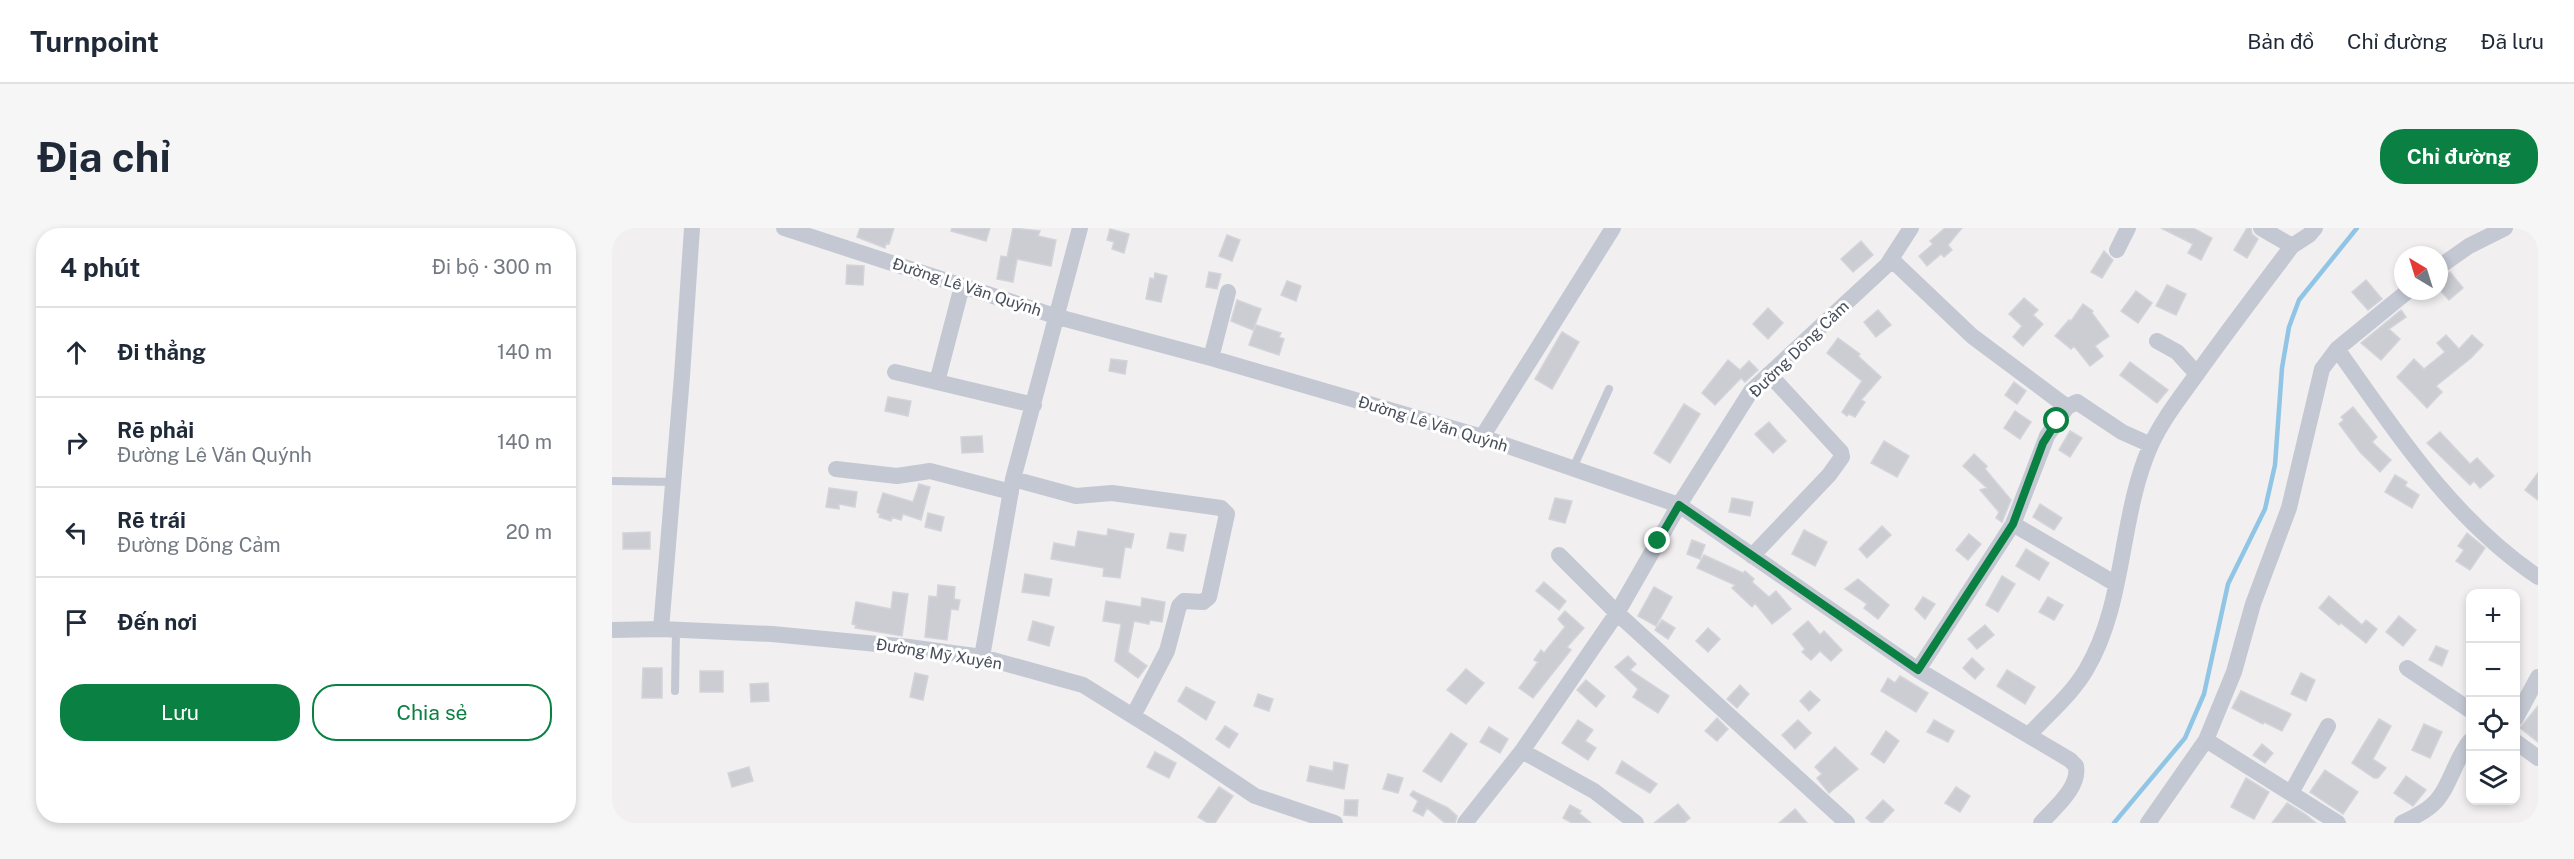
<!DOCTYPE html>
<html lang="vi">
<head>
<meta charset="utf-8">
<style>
  body { margin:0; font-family:"Public Sans",sans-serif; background:#f6f6f7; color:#1f2937 }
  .controls { position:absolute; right:18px; bottom:18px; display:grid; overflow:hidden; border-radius:12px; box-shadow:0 3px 9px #0003 }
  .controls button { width:54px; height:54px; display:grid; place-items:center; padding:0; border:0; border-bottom:2px solid #e0e1e3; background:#fff; color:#1f2937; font:30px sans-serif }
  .compass { position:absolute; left:1782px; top:18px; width:54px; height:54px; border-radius:50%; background:#fff; box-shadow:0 3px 9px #0003; rotate:322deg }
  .stop { position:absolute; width:18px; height:18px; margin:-14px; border:4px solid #0b8043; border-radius:50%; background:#fff }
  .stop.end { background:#0b8043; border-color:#fff; box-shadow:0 2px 6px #0008 }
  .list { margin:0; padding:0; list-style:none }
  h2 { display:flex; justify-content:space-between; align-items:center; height:78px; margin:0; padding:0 24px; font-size:26px }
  h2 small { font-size:20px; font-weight:400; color:#747a83 }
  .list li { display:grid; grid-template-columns:39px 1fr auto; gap:18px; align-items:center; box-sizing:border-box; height:90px; padding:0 24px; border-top:2px solid #e0e1e3 }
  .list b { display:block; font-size:22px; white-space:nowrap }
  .list p { margin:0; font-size:20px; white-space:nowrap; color:#747a83 }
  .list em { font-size:20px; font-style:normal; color:#747a83 }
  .actions { display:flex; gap:12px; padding:18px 24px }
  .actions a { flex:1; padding:14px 0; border:2px solid #0b8043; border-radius:24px; text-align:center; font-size:21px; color:#0b8043 }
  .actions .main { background:#0b8043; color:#fff }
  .icon { flex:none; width:33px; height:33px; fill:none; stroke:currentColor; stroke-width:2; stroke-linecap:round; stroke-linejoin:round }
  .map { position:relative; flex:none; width:1926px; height:595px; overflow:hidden; border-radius:24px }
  header { display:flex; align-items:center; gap:36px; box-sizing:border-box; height:84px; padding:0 30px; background:#fff; border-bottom:2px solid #e0e1e3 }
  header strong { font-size:28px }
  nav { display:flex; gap:33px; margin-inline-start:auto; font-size:21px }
  .intro { display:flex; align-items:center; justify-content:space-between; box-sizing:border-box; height:144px; padding:0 36px }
  h1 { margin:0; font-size:42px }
  .button { padding:15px 27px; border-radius:24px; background:#0b8043; color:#fff; font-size:21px; font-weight:700 }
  main { display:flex; gap:36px; padding:0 36px }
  aside { flex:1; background:#fff; border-radius:24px; box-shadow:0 3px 9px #0003 }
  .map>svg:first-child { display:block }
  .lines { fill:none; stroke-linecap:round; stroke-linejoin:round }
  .stream { stroke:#90c5e6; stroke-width:4.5 }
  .building { fill:#cccdd3; stroke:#d3d4da; stroke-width:1.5 }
  .service { stroke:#c3c8d3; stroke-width:8 }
  .minor { stroke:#c3c8d3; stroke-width:16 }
  .route { stroke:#0b8043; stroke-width:8 }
  .labels { text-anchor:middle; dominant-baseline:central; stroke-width:6; stroke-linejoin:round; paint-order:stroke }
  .street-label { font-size:16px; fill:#484f5b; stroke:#fff }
</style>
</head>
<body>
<header>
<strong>Turnpoint</strong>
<nav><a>Bản đồ</a><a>Chỉ đường</a><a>Đã lưu</a></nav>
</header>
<div class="intro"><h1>Địa chỉ</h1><a class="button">Chỉ đường</a></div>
<main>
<aside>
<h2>4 phút<small>Đi bộ · 300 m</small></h2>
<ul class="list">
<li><svg class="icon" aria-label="ahead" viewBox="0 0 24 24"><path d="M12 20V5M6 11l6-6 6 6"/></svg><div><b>Đi thẳng</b></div><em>140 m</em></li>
<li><svg class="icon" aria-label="right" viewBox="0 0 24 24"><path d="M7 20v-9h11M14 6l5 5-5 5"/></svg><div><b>Rẽ phải</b><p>Đường Lê Văn Quýnh</p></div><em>140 m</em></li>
<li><svg class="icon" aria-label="left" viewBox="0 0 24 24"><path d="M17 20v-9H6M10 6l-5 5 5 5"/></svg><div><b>Rẽ trái</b><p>Đường Dõng Cảm</p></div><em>20 m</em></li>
<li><svg class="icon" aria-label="arrive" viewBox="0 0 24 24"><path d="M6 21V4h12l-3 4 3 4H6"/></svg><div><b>Đến nơi</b></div></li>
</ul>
<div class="actions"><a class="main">Lưu</a><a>Chia sẻ</a></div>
</aside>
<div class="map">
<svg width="1926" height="595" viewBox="0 0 1926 595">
  <rect width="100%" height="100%" fill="#f1efef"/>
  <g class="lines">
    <path class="stream" d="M1502,595L1573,510L1592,466L1616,356L1653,281L1663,237L1670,140L1677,99L1687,72L1745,0"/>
  </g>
  <path class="building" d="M248,0H282L277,16L274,15L273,20L245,9Z
    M340,0H378L374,13L339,3Z
    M401,0L428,3L426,8L444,12L439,38L405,31L401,54L385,51L389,28L395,29Z
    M1333,0H1350L1336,17L1340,22L1332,29L1329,26L1315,38L1307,28L1321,16L1318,13Z
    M1549,0H1581L1600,10L1589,32L1576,25L1581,16Z
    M1635,0H1639L1640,6L1646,11L1635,30L1622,22Z
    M498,1L517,6L512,25L500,21L502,14L495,12Z
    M615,7L628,12L620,33L607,28Z
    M1249,13L1261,27L1241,44L1229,31Z
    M1492,23L1501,32L1490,50L1479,44Z
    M235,37L252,38L251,57L234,56Z
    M597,44L609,46L605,61L594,59Z
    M1838,44L1851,60L1837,72L1827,61V53Z
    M543,45L555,48L549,74L534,71L538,50L542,51Z
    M1754,52L1770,71L1756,82L1740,64Z
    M675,53L689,58L684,73L669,67Z
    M1555,57L1574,66L1564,87L1544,78Z
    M1524,63L1540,75L1526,95L1509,83Z
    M1412,70L1426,82L1421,87L1431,96L1411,118L1401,109L1410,98L1397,86Z
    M625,72L649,81L641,102L619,93Z
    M1471,76L1481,83L1480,85L1497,108L1483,118L1491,128L1478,138L1462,118L1459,121L1443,108L1457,92L1459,93Z
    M1156,80L1171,95L1156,111L1141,96Z
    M1266,82L1279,97L1264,109L1252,94Z
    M1789,82L1794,89L1777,101L1788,111L1769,132L1749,115Z
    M644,97L669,105L667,109L672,111L667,127L637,117Z
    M950,104L967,114L940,161L923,151Z
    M1834,107L1847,121L1860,107L1871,117L1859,130L1824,158L1830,164L1815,180L1785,149L1802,131L1812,141L1833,124L1825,115Z
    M1226,110L1248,126L1246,128L1269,149L1249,172L1253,174L1243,189L1237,186L1235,188L1230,184L1250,153L1215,125Z
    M499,131L515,133L513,146L497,143Z
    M1116,132L1128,142L1137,133L1146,142L1133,154L1129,150L1103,177L1090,165Z
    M1518,134L1556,162L1545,175L1508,147Z
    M1402,154L1414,163L1405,176L1393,167Z
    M276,169L299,173L296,188L273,183Z
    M1072,176L1088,186L1058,235L1042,225Z
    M1741,179L1765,209L1760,214L1779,232L1768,244L1748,224L1727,196L1732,192L1729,189Z
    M1403,183L1419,194L1408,211L1392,200Z
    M1157,194L1174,213L1161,225L1143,206Z
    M1458,203L1470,210L1458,229L1447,222Z
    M1828,204L1858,236L1865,230L1882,248L1868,260L1862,253L1858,257L1815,215Z
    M370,208L371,224L350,225L349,209Z
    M1272,213L1297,228L1285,249L1259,235Z
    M1362,226L1375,238L1373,241L1399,272L1390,294L1384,290L1387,284L1368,262L1375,260L1351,238Z
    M1926,245V272L1913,262Z
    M1783,247L1795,254L1793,258L1807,267L1800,280L1773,264Z
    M307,256L318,259L309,292L291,286L289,292L280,289L279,293L267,289L268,286L265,284L271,265L301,274Z
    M217,260L245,264L243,279L227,276V281L214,279Z
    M943,270L960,273L953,295L937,291Z
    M1120,270L1141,274L1138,288L1117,284Z
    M1428,276L1450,290L1442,302L1421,289Z
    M316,285L332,289L329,303L313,299Z
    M1270,298L1279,307L1255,330L1247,321Z
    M496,301L522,306L519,320L513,319L508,350L491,348L492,340L439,331L442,315L463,319L466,303L495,308Z
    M1192,302L1215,314L1203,338L1180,326Z
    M38,304V321H11V305Z
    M558,305L574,307L571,323L555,320Z
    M1855,305L1873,320L1858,342L1844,333L1852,322L1846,318Z
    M1357,306L1369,316L1356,332L1344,322Z
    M1080,312L1093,317L1088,331L1075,326Z
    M1414,321L1437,335L1427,352L1404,338Z
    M1092,327L1131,345L1133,343L1142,351L1140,354L1157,369L1164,363L1179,381L1160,396L1143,375L1140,379L1120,360L1123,357L1085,340Z
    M413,346L440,351L437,368L410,364Z
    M1390,348L1403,356L1386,384L1374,377Z
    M1246,351L1277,377L1266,391L1252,380L1255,376L1233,361Z
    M932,354L954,373L947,382L924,363Z
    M326,357L343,359L342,371L348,372L346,382L339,381L335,412L313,409L317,368L325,369Z
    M1042,359L1060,369L1044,398L1026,388Z
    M281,364L296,366L290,408L243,400L244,397L240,396L244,374L279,381Z
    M1717,368L1750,397L1754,392L1765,401L1754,415L1729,395L1727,397L1707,380Z
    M1311,369L1323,376L1313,391L1303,381Z
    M1436,369L1451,377L1442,392L1427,384Z
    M530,370L553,374L550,394L538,392L537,396L522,393L516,424L535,438L526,450L503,433L509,396L491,393L494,373L529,379Z
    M953,383L972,400L955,419L959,422L921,470L907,460L926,434L922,432L929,422L932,425L953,399L946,391Z
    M1787,388L1804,402L1791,418L1774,404Z
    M1050,392L1063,400L1056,411L1043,402Z
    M421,393L442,399L437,418L416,412Z
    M1196,393L1208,407L1212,403L1230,422L1219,433L1208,423L1199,432L1190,424L1193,421L1181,406Z
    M1373,397L1382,407L1365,421L1356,411Z
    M1096,400L1108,411L1096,424L1084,413Z
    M1824,418L1836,423L1830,438L1817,432Z
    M1016,428L1024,436L1018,442L1057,468L1046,485L1021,469L1026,461L1003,439Z
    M1360,430L1372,441L1363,451L1351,440Z
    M31,440H50V470H30Z
    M854,441L872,455L854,476L835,462Z
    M1395,442L1423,459L1413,476L1385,458Z
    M88,443H111V464H88Z
    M303,445L316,448L311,472L298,469Z
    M1689,445L1703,452L1694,473L1679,466Z
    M1288,448L1316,465L1304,484L1269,463L1276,450L1283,455Z
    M974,452L993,468L984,479L965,462Z
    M156,455L157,473L139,474L138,456Z
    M1128,457L1137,466L1125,480L1115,471Z
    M574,459L603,474L594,492L566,473Z
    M1198,463L1208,472L1197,483L1188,473Z
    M1629,463L1679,486L1670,503L1652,494L1651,496L1620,480Z
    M646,466L661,471L657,483L642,478Z
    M1926,478V514L1908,500Z
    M1105,490L1116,501L1105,513L1093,503Z
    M1767,491L1779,498L1761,531L1774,540L1766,550H1762L1740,535Z
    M966,492L981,502L973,513L984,520L976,532L950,515Z
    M1186,492L1199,505L1183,521L1170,507Z
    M1322,492L1342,503L1336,514L1315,504Z
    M1812,496L1830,504L1818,530L1800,522Z
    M613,498L626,506L617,520L604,511Z
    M877,499L896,511L888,525L868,514Z
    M1274,503L1287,513L1272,535L1259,526Z
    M839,505L855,516L829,554L811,543Z
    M1650,516L1661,525L1653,535L1641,527Z
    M1223,519L1246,541L1217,565L1205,550L1210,546L1203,539Z
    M543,524L564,535L557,550L535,539Z
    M1010,533L1045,556L1038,565L1004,545Z
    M722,534L736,537L732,561L695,553L698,538L721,543Z
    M137,539L141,553L120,559L116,545Z
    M1713,542L1746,564L1731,586L1698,564Z
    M776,546L791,550L786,565L771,561Z
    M1794,548L1814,562L1801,578L1782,565Z
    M1634,550L1657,564L1642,591L1619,579Z
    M607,559L621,568L603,595H596L586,589Z
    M1344,559L1358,568L1348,584L1333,575Z
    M801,563L836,580L845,588L843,595H833L815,580L811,588L801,583L806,573L798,567Z
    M733,572H746L745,588L732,587Z
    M1271,572L1282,582L1270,595H1260L1254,590Z
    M1675,575L1693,586L1704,595H1660Z
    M1066,576L1078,590L1072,595H1042Z
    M958,577L969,583L967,585L979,595H960L951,590Z
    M1183,581L1195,595H1167Z"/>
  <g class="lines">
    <path class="service" d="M961,240L997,161
      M0,253L62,254
      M63,463L64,402"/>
    <path class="minor" d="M172,0L446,89L599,130L870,209L1067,277L1306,442L1458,532L1464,538C1468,560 1442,580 1429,595
      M1649,0L1680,18L1697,7L1703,0
      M1505,22L1516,0
      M1279,31L1360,108L1455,179
      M1827,39L1857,18L1893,0
      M1545,113L1565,124L1585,146
      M1725,121C1785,205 1839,290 1926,349
      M599,130L616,64
      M283,144L422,177
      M325,154L350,58
      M870,209L1001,0
      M224,241L285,248L318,243L399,264
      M401,251L464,268L500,265L609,280L615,286L597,369L591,374L572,373L567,378L555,423L521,488
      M1401,296L1504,356
      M947,327L1005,385L1235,595
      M1140,328L1217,247L1230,229L1229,224L1157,146
      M49,401L70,148L80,0
      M0,402L49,401L160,406L297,419L370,429L471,457L561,513L643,568L723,595
      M370,429L401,251L468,0
      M1795,440L1858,482
      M1306,442L1401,296L1435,208L1455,179L1465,174L1510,204L1539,217
      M1904,490L1926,449
      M1417,507C1436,486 1460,466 1474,442C1514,375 1507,290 1538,219C1549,194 1566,172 1582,150C1614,105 1647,62 1680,18
      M1594,512L1726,595
      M1904,514L1926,530
      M910,523L982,563L1024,595
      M1679,565L1716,498
      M853,595L910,523L1005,385L1067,277L1139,163L1275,37L1299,0
      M1536,595L1594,512L1622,444L1641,376L1677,280L1710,141L1725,121L1796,63
      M1790,595C1800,590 1811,585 1819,578C1838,562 1842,532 1858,513"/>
  </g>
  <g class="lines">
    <path class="route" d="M1046,313L1067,277L1306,442L1401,296L1431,215L1445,193"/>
  </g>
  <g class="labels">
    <g class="street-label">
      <text transform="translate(355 59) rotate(18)">Đường Lê Văn Quýnh</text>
      <text transform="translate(1187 121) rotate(-44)">Đường Dõng Cảm</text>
      <text transform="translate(821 196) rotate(17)">Đường Lê Văn Quýnh</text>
      <text transform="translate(327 426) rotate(9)">Đường Mỹ Xuyên</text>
    </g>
  </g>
</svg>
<div class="controls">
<button>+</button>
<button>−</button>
<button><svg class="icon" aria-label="locate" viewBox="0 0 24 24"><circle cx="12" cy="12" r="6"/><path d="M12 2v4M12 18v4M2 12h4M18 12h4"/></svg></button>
<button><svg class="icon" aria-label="layers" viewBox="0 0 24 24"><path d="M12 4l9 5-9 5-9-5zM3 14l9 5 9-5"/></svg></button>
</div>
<svg class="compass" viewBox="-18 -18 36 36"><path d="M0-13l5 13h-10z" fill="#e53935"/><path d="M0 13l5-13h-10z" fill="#747a83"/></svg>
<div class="stop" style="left:1445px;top:193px"></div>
<div class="stop end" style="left:1046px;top:313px"></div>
</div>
</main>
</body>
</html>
